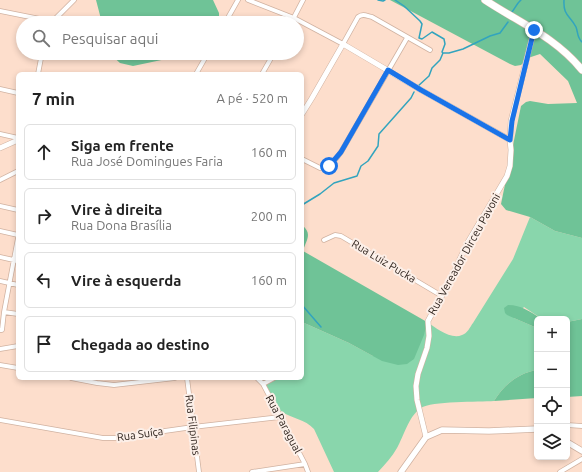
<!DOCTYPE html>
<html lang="pt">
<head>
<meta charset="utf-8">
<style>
  body { margin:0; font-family:Ubuntu,sans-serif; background:#f2f2f2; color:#222 }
  .controls { position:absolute; right:12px; bottom:12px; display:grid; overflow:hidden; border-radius:6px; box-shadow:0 2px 6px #0003 }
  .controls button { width:36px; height:36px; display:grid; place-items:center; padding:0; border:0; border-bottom:1px solid #e0e0e0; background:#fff; color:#222; font:20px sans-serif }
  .stop { position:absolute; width:12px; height:12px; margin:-9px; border:3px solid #1a73e8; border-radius:50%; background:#fff }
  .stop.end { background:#1a73e8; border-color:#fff; box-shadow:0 1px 4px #0008 }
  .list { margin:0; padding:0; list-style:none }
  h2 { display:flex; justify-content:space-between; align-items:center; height:52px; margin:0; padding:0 16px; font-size:17px }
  h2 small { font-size:13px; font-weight:400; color:#767676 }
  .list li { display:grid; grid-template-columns:26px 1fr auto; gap:12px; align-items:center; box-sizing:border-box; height:56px; margin:0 8px 8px; padding:0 8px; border:1px solid #e0e0e0; border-radius:6px }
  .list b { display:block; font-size:15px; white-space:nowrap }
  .list p { margin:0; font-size:13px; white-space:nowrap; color:#767676 }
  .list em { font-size:13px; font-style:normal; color:#767676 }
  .icon { flex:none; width:22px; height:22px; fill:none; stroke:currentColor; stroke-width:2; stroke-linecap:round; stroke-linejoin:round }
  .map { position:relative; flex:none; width:582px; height:472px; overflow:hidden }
  .search { position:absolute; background:#fff; box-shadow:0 2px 6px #0003; left:16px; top:16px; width:288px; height:44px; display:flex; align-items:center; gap:10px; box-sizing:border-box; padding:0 14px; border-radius:22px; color:#767676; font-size:15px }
  .panel { position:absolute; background:#fff; box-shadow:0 2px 6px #0003; left:16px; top:72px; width:288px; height:308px; border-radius:6px }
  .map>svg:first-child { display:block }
  .green { fill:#89d6ac }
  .forest { fill:#6fc397 }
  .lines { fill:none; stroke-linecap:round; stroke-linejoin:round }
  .stream { stroke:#32a4be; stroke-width:1.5 }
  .minor-casing { stroke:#d0b2a1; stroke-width:5.5 }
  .tertiary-casing { stroke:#d0b2a1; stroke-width:6 }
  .secondary-casing { stroke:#d0b2a1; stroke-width:7 }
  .trunk-casing { stroke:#d0b2a1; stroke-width:8 }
  .minor { stroke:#fff; stroke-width:4 }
  .tertiary { stroke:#fff; stroke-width:5 }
  .secondary { stroke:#fff; stroke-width:5.5 }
  .trunk { stroke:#fff; stroke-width:7 }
  .route { stroke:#1a73e8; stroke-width:5 }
  .labels { text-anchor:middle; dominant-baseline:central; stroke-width:4; stroke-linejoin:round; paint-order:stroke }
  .street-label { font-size:11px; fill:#281d17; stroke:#fcefe8 }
</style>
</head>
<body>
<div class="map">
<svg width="582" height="472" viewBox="0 0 582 472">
  <rect width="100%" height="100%" fill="#fddecc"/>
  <path class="green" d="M530,217L555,231L582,238V319L567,322V319H542L524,307L514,318L537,328V370C518,373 504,385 494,401C479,402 431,401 421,408C408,417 404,436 397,448C392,457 385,464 378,472H334L314,429C305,419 292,419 281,411C271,403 265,389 258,378H302V322L349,343L373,356L427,322C436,328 451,340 462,335C467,334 470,327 473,323L513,259Z"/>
  <path class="forest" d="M96,0H213L219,13V23H102Z
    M390,0H582V238L555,231L530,217L506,210L501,204L521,106L526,102L530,101L548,104L577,103L568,81L540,54L528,58L521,65L515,66L510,64Z
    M109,53H195L186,58H171L133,66L120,63Z
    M302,225C313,234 306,240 303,251L427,322L424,335L414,359L407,364L398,365L382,361L349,343L302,322Z
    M508,305C522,305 530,312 542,319H537V328L507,315L505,313L504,308Z
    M582,319V396L567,397V322Z
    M537,370V398L494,401C504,385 518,373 537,370Z"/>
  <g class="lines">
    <path class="stream" d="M378,0L383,1L385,0
      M395,0L404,6L420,21L422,24L419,38L422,39L432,32L444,39L445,44L442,52L443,53L440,60L432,68L429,76L417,87
      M564,0C563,16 570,15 576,27C578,32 577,38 582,42
      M511,13C515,9 516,4 521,0
      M443,53H449L463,49L490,36L500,33L508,22
      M302,205L320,194L334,183L357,176L361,166L368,161L378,146L379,134L411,98L414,92
      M302,305L321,327"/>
    <g class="minor-casing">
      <path id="minor" d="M248,0L294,18L343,44L358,17C363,13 367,16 372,17L430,50
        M0,11L50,21
        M50,21L56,18L74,0
        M225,23L238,0
        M291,23L303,0
        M38,74L42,53
        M196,74L208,53
        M262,74L274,53
        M0,89L18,93
        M0,134L18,138
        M302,159L320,168C331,167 335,160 341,152L407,38
        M0,180L18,171
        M0,206L18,210
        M0,231L18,235
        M324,240L335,235L341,236L442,296
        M0,257L18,261
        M0,281L18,285
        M4,312L18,314
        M0,330H2L4,312L18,238
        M0,349L18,346
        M0,365L18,368
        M71,378L97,383L114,385L175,378
        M187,378L199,472
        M257,378L263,384L305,464L308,472
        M263,384L274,378
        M0,420L103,438H115L193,427L280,417
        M567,425L582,426
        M252,472L305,464
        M560,472L582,459"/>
    </g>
    <g class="tertiary-casing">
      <path id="tertiary" d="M302,114L312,98L343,44L421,90L510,140
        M0,148L18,140
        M426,437L417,400L416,386L418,374L427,348L429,336L428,321L449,282L468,242L507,176L510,166L511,150L510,140L511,121L534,30"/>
    </g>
    <g class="secondary-casing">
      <path id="secondary" d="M567,442L582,451
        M401,472L426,437L442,430L489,431L537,429"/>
    </g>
    <g class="trunk-casing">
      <path id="trunk" d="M485,0C520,23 555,37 582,70"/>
    </g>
    <use href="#minor" class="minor"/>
    <use href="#tertiary" class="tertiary"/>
    <use href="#secondary" class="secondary"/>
    <use href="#trunk" class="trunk"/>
  </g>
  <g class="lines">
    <path class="route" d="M329,166L341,152L388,70L421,90L510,140L512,121L534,30"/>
  </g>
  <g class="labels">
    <g class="street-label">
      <text transform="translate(464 254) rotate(-61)">Rua Vereador Dirceu Pavoni</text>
      <text transform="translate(384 261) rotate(31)">Rua Luiz Pucka</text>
      <text transform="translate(284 424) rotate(62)">Rua Paragual</text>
      <text transform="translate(193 425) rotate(83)">Rua Filipinas</text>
      <text transform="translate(140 434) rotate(-8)">Rua Suíça</text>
    </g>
  </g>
</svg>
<div class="controls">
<button>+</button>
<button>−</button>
<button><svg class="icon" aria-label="locate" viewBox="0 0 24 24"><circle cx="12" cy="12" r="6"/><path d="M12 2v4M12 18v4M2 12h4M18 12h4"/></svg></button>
<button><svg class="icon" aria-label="layers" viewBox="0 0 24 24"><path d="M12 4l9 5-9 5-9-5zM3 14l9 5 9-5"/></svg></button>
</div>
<div class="stop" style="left:329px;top:166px"></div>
<div class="stop end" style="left:534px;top:30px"></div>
<div class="search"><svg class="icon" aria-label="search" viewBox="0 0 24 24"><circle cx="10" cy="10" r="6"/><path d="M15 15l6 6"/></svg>Pesquisar aqui</div>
<section class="panel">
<h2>7 min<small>A pé · 520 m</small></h2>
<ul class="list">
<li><svg class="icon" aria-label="ahead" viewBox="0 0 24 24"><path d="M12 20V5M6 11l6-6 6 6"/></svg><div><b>Siga em frente</b><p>Rua José Domingues Faria</p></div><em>160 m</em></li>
<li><svg class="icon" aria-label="right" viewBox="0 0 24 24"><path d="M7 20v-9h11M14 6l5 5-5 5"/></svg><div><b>Vire à direita</b><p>Rua Dona Brasília</p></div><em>200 m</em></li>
<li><svg class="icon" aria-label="left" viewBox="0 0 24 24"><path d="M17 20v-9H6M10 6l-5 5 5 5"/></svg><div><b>Vire à esquerda</b></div><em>160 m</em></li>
<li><svg class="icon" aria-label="arrive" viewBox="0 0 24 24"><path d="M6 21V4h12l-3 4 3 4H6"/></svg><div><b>Chegada ao destino</b></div></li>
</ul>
</section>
</div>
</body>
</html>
